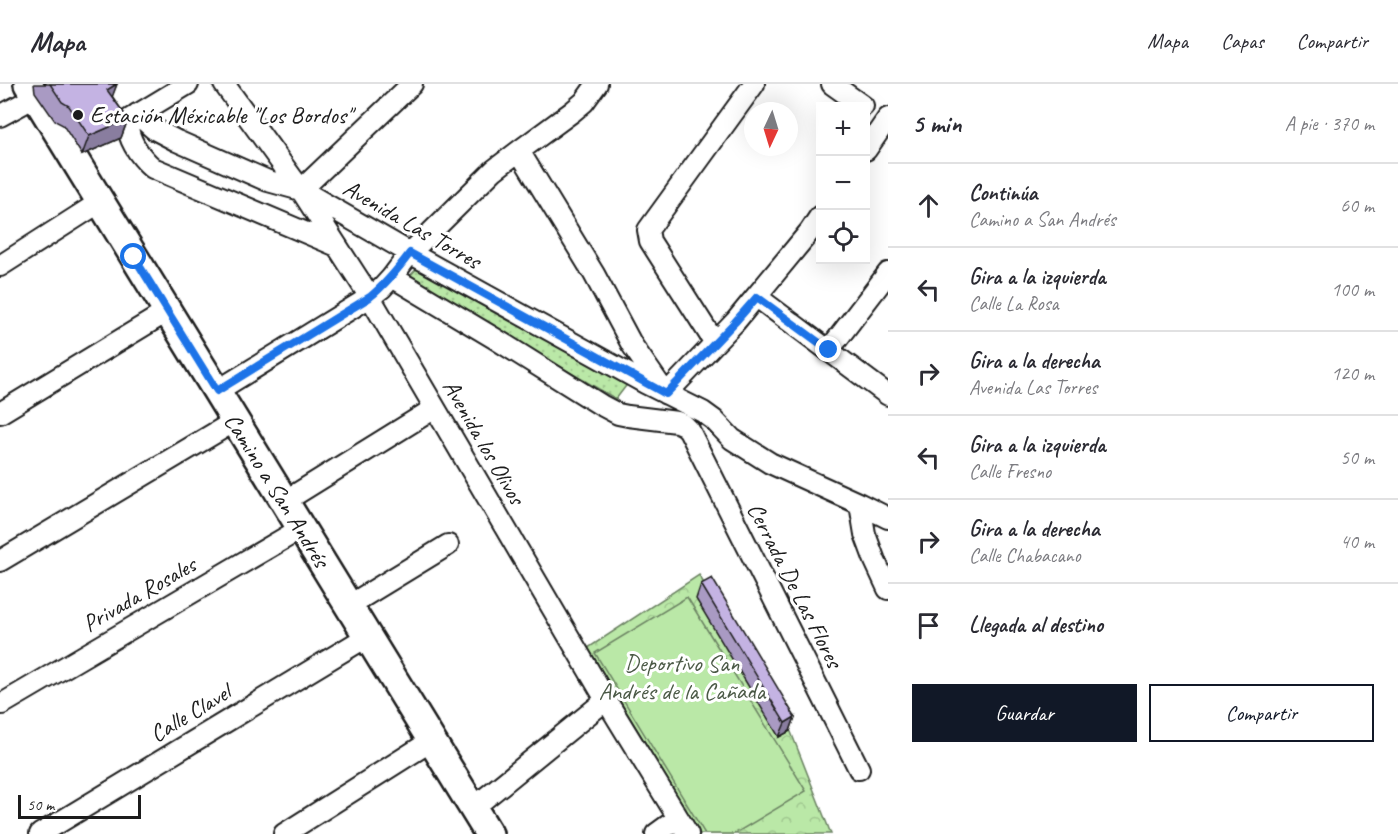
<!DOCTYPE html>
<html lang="es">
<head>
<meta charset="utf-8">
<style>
  body { margin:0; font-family:Caveat,sans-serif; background:#f2f2f3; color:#2b2b33 }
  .controls { position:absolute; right:18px; top:18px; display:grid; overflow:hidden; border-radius:0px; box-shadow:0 6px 24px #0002 }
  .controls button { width:54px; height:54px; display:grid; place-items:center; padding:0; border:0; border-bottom:2px solid #e1e1e2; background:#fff; color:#2b2b33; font:30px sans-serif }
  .compass { position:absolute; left:744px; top:18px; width:54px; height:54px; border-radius:50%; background:#fff; box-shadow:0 6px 24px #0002; rotate:184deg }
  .scale { position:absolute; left:18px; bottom:15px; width:123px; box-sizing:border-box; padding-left:6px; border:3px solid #1c1c1c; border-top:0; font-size:16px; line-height:21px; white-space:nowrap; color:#1c1c1c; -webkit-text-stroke:4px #fff; paint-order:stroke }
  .stop { position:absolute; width:18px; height:18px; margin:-14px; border:4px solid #1a73e8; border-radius:50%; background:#fff }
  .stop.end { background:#1a73e8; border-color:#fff; box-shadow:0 2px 6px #0008 }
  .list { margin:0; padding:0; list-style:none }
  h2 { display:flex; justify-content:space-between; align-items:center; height:78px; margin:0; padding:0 24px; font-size:26px }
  h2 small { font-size:20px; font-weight:400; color:#7c7c81 }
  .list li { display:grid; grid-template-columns:39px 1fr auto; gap:18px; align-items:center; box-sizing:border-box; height:84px; padding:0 24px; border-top:2px solid #e1e1e2 }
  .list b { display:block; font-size:22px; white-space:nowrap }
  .list p { margin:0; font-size:20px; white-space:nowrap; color:#7c7c81 }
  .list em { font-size:20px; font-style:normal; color:#7c7c81 }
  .actions { display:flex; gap:12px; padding:18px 24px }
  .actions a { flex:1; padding:14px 0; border:2px solid #111827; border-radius:0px; text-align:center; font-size:21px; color:#111827 }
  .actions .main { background:#111827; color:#fff }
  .icon { flex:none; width:33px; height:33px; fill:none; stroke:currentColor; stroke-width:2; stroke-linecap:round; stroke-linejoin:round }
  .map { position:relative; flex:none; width:888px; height:750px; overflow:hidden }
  header { display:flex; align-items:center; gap:36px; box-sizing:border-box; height:84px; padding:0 30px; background:#fff; border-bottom:2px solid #e1e1e2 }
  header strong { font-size:28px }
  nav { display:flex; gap:33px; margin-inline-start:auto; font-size:21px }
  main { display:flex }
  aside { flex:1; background:#fff }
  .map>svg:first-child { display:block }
  .grass { fill:url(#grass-dots); stroke:#6b8262; stroke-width:1.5 }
  .forest { fill:url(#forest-crowns); stroke:#6b8262; stroke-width:1.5 }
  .pitch { fill:#bae8a7; stroke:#6b8262; stroke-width:1.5 }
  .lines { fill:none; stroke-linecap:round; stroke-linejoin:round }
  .street-casing { stroke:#1c1c1c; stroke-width:24 }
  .secondary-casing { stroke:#1c1c1c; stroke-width:32 }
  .street { stroke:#fff; stroke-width:20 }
  .secondary { stroke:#fff; stroke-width:27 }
  .wall { fill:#a99ac3; stroke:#1c1c1c; stroke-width:1.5 }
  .shaded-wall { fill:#897d9f; stroke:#1c1c1c; stroke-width:1.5 }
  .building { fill:#c4b3e3; stroke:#1c1c1c; stroke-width:1.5 }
  .route { stroke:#1a73e8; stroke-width:8 }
  .poi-dot { fill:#1c1c1c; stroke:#fff; stroke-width:2 }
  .labels { text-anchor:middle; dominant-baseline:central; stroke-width:6; stroke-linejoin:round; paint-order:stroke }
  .poi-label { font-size:24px; fill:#1c1c1c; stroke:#fff; text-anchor:start }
  .street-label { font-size:24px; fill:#1c1c1c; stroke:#fff }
  .park-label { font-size:24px; fill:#4b5946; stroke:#fff }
</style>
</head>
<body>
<header>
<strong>Mapa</strong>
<nav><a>Mapa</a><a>Capas</a><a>Compartir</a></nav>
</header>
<main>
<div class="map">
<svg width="888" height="750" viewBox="0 0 888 750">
  <defs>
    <pattern id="grass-dots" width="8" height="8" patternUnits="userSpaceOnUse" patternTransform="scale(1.5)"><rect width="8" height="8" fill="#bae8a7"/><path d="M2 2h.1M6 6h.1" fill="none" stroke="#9fc68f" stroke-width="1.8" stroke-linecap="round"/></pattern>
    <pattern id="forest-crowns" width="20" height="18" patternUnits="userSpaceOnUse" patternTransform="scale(1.5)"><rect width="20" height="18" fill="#bae8a7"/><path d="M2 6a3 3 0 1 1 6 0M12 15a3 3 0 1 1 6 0" fill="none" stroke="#9fc68f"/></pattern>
  </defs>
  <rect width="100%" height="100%" fill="#fff"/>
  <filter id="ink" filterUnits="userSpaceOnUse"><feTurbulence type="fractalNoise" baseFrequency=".0167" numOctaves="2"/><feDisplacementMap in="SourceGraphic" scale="12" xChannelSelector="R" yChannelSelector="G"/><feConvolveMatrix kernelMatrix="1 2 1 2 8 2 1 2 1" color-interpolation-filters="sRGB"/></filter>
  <g filter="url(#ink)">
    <path class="grass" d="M420,181L629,298L616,315L408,194Z"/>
    <path class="forest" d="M699,491L791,648L831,750H700L588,564Z"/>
    <path class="pitch" d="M687,513L806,707L734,750H705L595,569Z"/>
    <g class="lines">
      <g class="street-casing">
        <path id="street" d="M188,0L130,35C123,51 141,74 153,84L337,162
          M224,0L301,106L370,213L606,616L688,750
          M832,0L863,22
          M137,30L154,45L177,57L268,97L301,106L410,169L645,299L703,328L714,336L732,355L770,379L860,420L888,434
          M0,32L35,13
          M866,66L888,34
          M519,67L594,190L632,261L666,310L735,238L810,147L820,132
          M301,106L412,0
          M0,182L100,118
          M392,193L494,254L601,321L618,330L628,332L677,338L684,341L689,346L859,685
          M757,213L888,311
          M715,259L650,157L648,146L754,0
          M829,266L888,189
          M217,307L370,213L382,204L392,193L410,169L494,86L519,67L572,28L584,18L597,0
          M0,329L168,227
          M285,417L435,324
          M860,420L865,450L875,477L888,505
          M0,477L235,337
          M348,522L448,461
          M2,620L302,444
          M473,724L606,616
          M40,750L368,552
          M284,750L431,657
          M656,750L678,734"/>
      </g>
      <g class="secondary-casing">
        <path id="secondary" d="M28,0L489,750"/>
      </g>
      <use href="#street" class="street"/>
      <use href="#secondary" class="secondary"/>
    </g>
    <path class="wall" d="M34,0H117L112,12L128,35L121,54L82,71L63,41L55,37L35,8Z
      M701,500L795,633L790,647L779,653L696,515Z"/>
    <path class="shaded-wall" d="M117,0L110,19L107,6Z
      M128,35L121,54L82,71L89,52Z
      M795,633L790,647L779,653L785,639Z"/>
    <path class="building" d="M50,0H116L107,6L128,35L89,52L69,22L62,18Z
      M712,494L795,633L785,639L701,500Z"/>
  </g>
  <g class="lines" filter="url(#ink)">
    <path class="route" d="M134,173L217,307L370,213C386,200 398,185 410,169L666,310L735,238L757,213L829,266"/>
  </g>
  <circle class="poi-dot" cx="78" cy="31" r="6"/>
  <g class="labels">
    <g class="poi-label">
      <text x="90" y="31">Estación Méxicable "Los Bordos"</text>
    </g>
    <g class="street-label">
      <text transform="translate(412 140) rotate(30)">Avenida Las Torres</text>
      <text transform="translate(484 358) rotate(60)">Avenida los Olivos</text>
      <text transform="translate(277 406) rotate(58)">Camino a San Andrés</text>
      <text transform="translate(795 501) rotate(63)">Cerrada De Las Flores</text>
      <text transform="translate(139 510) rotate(-30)">Privada Rosales</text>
      <text transform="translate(190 629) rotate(-31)">Calle Clavel</text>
    </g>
    <g class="park-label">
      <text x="682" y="579">Deportivo San<tspan x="682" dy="28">Andrés de la Cañada</tspan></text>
    </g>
  </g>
</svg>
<div class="controls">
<button>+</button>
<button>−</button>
<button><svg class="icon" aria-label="locate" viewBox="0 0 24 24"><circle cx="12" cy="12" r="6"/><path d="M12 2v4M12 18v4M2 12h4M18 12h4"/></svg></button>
</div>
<svg class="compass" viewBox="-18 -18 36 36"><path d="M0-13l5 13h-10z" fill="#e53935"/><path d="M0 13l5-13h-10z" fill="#7c7c81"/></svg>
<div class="scale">50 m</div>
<div class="stop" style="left:134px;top:173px"></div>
<div class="stop end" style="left:829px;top:266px"></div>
</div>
<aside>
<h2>5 min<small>A pie · 370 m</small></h2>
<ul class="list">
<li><svg class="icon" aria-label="ahead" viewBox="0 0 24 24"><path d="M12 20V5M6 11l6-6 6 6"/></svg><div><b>Continúa</b><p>Camino a San Andrés</p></div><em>60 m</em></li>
<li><svg class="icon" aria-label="left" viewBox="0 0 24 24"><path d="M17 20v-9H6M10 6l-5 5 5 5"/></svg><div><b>Gira a la izquierda</b><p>Calle La Rosa</p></div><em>100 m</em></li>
<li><svg class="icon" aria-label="right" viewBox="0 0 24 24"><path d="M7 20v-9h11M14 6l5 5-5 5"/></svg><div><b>Gira a la derecha</b><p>Avenida Las Torres</p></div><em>120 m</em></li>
<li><svg class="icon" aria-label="left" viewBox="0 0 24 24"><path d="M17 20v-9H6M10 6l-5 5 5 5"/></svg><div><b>Gira a la izquierda</b><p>Calle Fresno</p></div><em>50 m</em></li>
<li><svg class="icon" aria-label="right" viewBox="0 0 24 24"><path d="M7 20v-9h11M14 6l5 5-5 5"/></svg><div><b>Gira a la derecha</b><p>Calle Chabacano</p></div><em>40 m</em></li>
<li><svg class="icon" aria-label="arrive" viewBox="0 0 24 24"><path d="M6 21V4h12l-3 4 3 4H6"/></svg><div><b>Llegada al destino</b></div></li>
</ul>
<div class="actions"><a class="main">Guardar</a><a>Compartir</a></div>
</aside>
</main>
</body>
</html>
